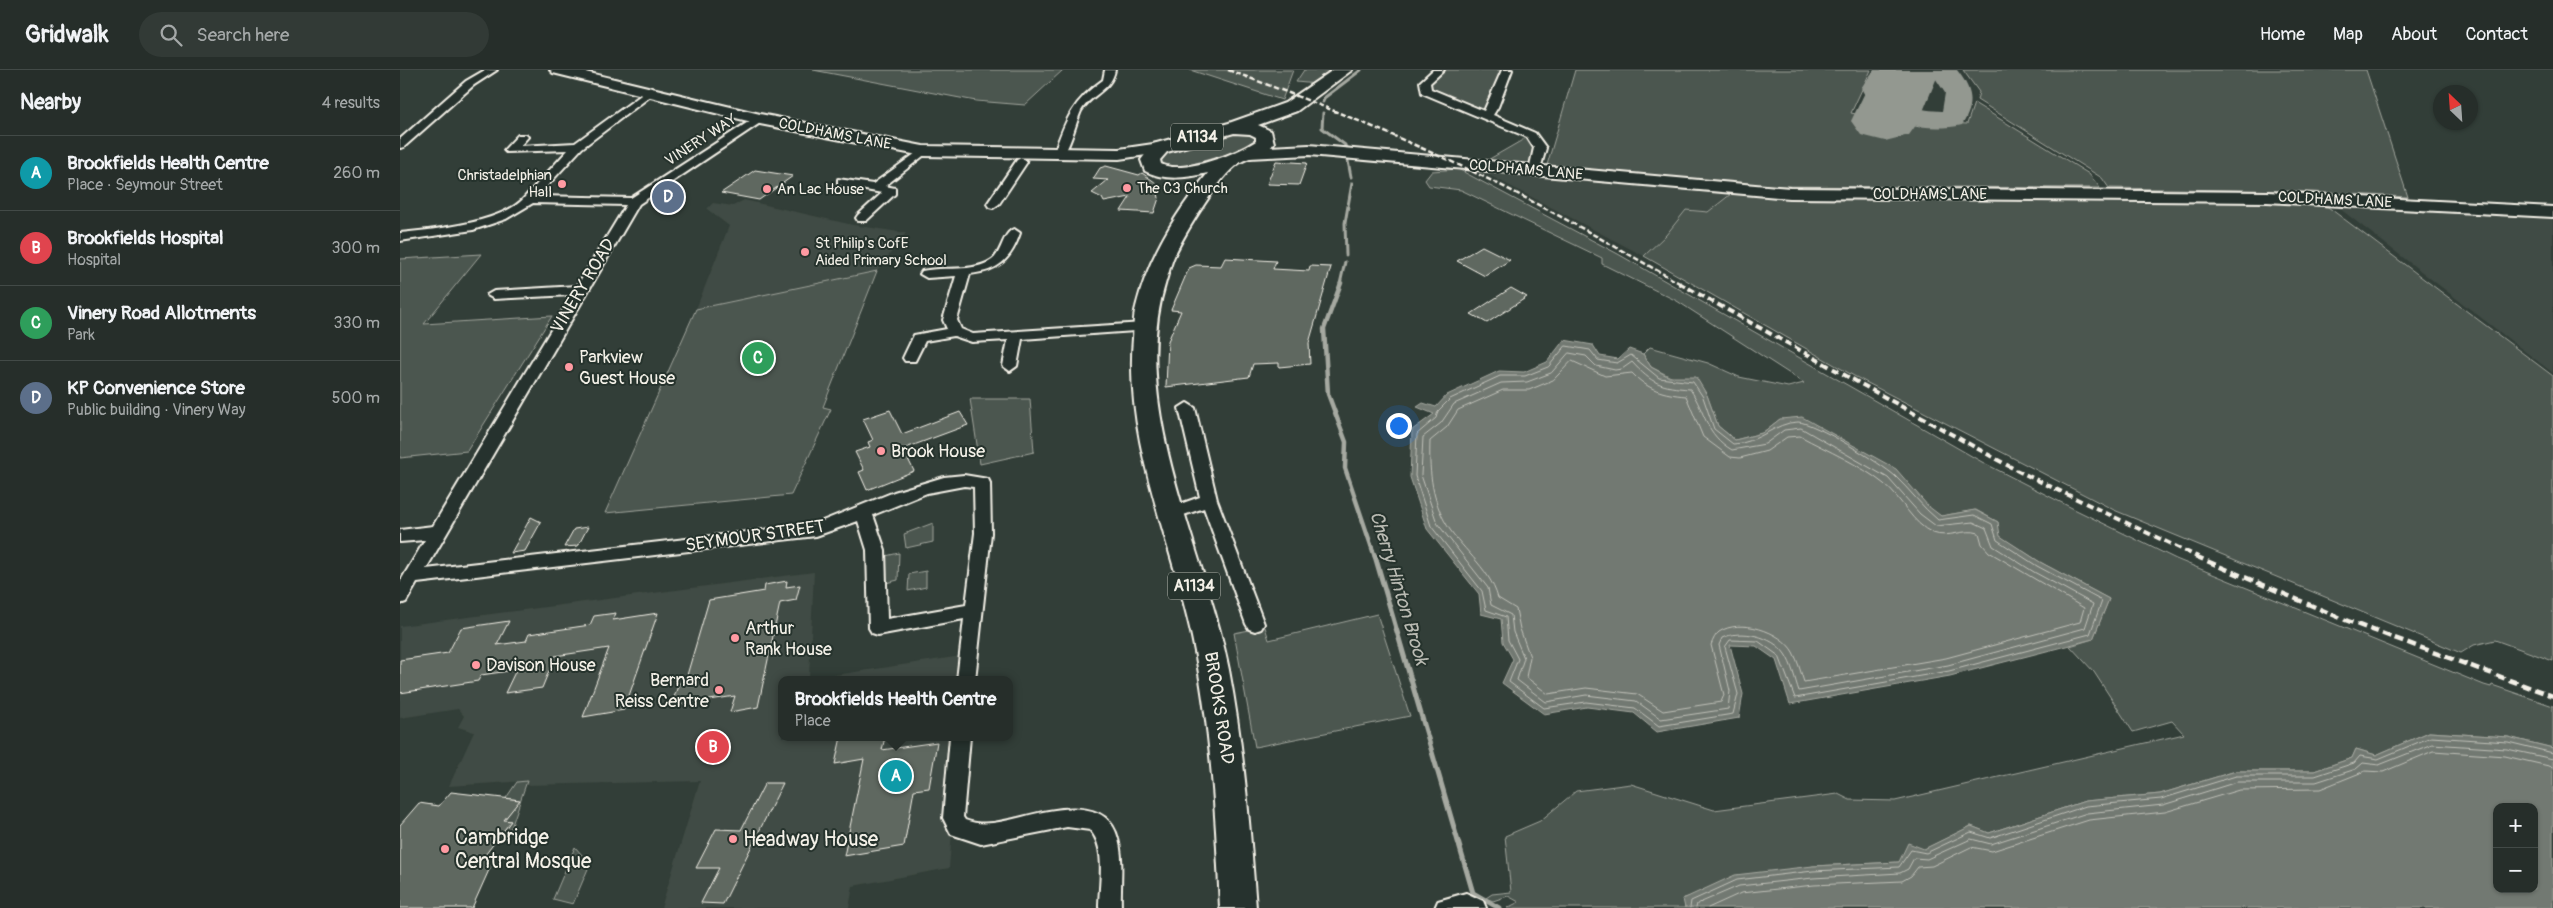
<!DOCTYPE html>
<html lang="en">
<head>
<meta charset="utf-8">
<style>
  body { margin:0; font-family:Pangolin,sans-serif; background:#323a36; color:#f1f3f6 }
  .controls { position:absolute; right:15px; bottom:15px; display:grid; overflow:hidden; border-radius:10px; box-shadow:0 1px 4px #0004 }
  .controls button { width:45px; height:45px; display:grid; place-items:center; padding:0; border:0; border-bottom:1px solid #424a47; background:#262e2a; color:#f1f3f6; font:25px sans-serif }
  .compass { position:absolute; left:2033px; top:15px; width:45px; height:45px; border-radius:50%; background:#262e2a; box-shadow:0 1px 4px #0004; rotate:335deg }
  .you { position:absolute; left:998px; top:355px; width:18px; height:18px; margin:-12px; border:4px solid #fff; border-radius:50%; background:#1a73e8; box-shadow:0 0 0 8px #1a73e833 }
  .badge { display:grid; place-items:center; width:32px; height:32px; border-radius:50%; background:#8c9099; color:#fff; font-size:16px; font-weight:700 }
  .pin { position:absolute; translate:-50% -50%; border:2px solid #fff; box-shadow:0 1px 5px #0006 }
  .popup { position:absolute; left:378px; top:606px; width:235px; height:65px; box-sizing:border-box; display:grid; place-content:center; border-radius:10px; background:#262e2a; filter:drop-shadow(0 1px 4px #0005); font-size:16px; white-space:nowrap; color:#a4a8a8 }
  .popup b { font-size:19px; color:#f1f3f6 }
  .popup::after { content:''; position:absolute; left:50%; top:100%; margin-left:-10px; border:10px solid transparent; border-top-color:#262e2a }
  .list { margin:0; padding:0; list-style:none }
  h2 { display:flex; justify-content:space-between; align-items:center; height:65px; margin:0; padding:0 20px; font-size:21px }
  h2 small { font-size:16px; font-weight:400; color:#a4a8a8 }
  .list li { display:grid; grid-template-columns:32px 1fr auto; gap:15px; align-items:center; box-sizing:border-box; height:75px; padding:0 20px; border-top:1px solid #424a47 }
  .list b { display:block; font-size:19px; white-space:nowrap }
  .list p { margin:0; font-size:16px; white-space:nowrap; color:#a4a8a8 }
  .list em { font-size:16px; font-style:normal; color:#a4a8a8 }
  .icon { flex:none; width:28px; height:28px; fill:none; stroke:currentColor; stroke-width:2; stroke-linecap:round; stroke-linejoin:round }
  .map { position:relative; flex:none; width:2153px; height:838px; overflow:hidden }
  header { display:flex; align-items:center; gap:30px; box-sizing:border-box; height:70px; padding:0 25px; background:#262e2a; border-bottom:1px solid #424a47 }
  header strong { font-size:24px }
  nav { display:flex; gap:28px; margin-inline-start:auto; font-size:18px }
  .search { width:350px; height:45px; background:#323a36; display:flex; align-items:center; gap:12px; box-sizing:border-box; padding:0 18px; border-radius:28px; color:#a4a8a8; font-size:19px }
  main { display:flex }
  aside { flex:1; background:#262e2a }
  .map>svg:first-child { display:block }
  .built { fill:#404b44 }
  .green { fill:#4c564f; stroke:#a0a49c }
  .water { fill:#727972; stroke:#a6a9a1; fill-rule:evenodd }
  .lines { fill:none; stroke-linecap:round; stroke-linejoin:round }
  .shore { stroke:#c0c1b9; stroke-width:1 }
  .stream-far2 { stroke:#a6a9a1; stroke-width:3 }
  .stream-far1 { stroke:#a6a9a1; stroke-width:4.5 }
  .stream { stroke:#a6a9a1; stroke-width:5 }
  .taxiway { fill:#939890; fill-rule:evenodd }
  .runway { fill:#939890; fill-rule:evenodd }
  .building { fill:#5f6861; stroke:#f4f1e8 }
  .street-casing { stroke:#f4f1e8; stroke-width:4 }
  .secondary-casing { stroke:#f4f1e8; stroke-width:4 }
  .primary-casing { stroke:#f4f1e8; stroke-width:4 }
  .street { fill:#26332d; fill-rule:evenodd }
  .secondary { fill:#26332d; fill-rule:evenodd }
  .primary { fill:#26332d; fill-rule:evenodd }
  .rail-far2 { stroke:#f4f1e8; stroke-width:2.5; stroke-dasharray:5.5 2.5; stroke-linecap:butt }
  .rail-far1 { stroke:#f4f1e8; stroke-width:4; stroke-dasharray:7 4; stroke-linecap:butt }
  .rail { stroke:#f4f1e8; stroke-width:4.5; stroke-dasharray:9 4.5; stroke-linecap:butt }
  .poi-dot { fill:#ff9aa2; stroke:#26332d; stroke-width:2 }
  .labels { text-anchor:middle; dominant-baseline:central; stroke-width:4; stroke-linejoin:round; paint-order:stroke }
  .far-street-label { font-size:15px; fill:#f4f1e8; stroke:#26332d }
  .far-poi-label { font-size:15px; fill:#f4f1e8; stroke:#26332d; text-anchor:start }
  .shield { fill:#26332d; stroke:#b6b8b0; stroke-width:1 }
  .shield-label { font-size:16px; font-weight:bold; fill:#f4f1e8 }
  .street-label { font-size:18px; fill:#f4f1e8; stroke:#26332d }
  .poi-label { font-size:18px; fill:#f4f1e8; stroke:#26332d; text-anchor:start }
  .water-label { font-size:19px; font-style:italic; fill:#babbb3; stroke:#26332d }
  .near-poi-label { font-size:21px; fill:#f4f1e8; stroke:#26332d; text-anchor:start }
</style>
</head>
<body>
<header>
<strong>Gridwalk</strong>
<div class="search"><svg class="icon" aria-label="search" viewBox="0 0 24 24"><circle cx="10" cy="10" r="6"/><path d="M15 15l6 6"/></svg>Search here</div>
<nav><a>Home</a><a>Map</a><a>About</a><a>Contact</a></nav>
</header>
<main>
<aside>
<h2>Nearby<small>4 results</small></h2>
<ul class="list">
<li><span class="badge" style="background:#0f9aa8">A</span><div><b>Brookfields Health Centre</b><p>Place · Seymour Street</p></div><em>260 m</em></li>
<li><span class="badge" style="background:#e0444e">B</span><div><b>Brookfields Hospital</b><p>Hospital</p></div><em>300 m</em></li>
<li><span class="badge" style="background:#2e9e5b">C</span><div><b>Vinery Road Allotments</b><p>Park</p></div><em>330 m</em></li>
<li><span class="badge" style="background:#5c6f8a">D</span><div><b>KP Convenience Store</b><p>Public building · Vinery Way</p></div><em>500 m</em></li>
</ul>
</aside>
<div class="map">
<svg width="2153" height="838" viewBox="0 0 2153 838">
  <rect width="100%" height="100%" fill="#323e38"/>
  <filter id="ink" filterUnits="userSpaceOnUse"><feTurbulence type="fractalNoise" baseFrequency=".02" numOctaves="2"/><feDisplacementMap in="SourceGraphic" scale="10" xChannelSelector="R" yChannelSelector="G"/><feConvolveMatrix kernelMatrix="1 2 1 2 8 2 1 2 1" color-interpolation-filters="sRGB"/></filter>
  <g filter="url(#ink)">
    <path class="built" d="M1062,96L1114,103L1331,124L1308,142L1286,140L1266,165L1244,186L1091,106Z
      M344,130L453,155L506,163L477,201L296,239L329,156L307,139L313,133L333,136Z
      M1935,135L2153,145V303Z
      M414,502L409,609L568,585L566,610H382V667H560L549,798L453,816L449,838H261L300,711L126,715V711L49,716L74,662L58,657L64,646L58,639L0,648V556Z"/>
    <path class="green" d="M413,0H663L625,35L576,31Z
      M790,0H893L882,30Z
      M904,0H935L917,14L896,12Z
      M1043,0H1104L1086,39L1079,40L1031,22L1027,13Z
      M1175,0H1471L1451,43L1520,57L1522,52L1567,54L1574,33L1689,104L1700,118L1363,116L1147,95Z
      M1563,0H1966L2008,127L1894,121L1709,118L1702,108L1577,30L1579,22Z
      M836,62L853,66L855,68L854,74L846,79L785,96H765L759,90L767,82Z
      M1126,68H1129L1135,75L1134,91L1127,94L1086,91Z
      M1058,99L1218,184L1582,392L1674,439L1776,489L2084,615L2091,617L2092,615L2153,636V678L2108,667L2029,662L1976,685L1956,679L1952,688L1914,701H1836L1760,724L1685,731L1589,763L1571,756L1499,792L1413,796L1284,828L1285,838H1107L1119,832L1108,826L1093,831L1086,828L1092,824L1111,822L1105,766L1140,751L1176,721L1231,714L1314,740L1438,724L1450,730L1495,731L1784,664L1772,651L1733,662L1694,602L1670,576L1693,569L1709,529L1640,492L1599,466L1598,452L1576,440L1541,446L1380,349L1362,363L1335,370L1318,356L1307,325L1251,297L1243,284L1250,277L1308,293L1339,307L1388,317L1404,313L1277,231L1202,194V188L1061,120L1029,116L1025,110L1032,101Z
      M1331,124L1420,128L1882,132L1928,137L2153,306V591L2095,570L2074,575L2061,583L1714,440L1454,306L1244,186L1266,165L1286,140L1308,142Z
      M81,184L24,254L152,246L67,381L0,388V189Z
      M477,201L423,337L431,339L391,425L205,443L296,239Z
      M570,329H630L634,382L580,394Z
      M533,453V472L506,478L504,464Z
      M499,483L498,510L482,514L481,487Z
      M526,501V517L508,521L509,504Z
      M977,544L1010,646L855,677L834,563L865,557L869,570Z
      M127,711L109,764L102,763L111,751L104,750L119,730L106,728L117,712Z
      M175,777L190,794L173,834L153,829Z"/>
    <path class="water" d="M1164,270L1193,275L1200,286L1218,289L1229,279L1243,284L1251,297L1269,307H1296L1307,325L1318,356L1335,370L1362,363L1380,349L1402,347L1496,399L1528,436L1541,446L1575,440L1598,452L1600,466L1640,492L1709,529L1693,569L1550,606L1390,634L1376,590L1356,576L1330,575L1343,624L1339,648L1257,662L1234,643L1187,637L1144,644L1102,613L1113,589L1103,572L1101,549L1081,544L1079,524L1027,459L1010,407L1012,360L1034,344L1017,337L1023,333L1036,337L1047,325L1099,301L1124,302L1147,292Z
      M2029,662L2108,667L2153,678V838H1285L1283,829L1335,805L1413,796L1499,792L1508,773L1524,779L1571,756L1589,763L1685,731L1760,724L1836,701H1914L1952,688L1956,679L1976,685ZM2097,737H2134V819H2097Z"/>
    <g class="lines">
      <path class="shore" d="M1166,276L1190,280L1198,290L1217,293L1231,285L1259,308L1293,312L1303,327L1314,359L1333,374C1358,374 1375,352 1398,352C1414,352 1482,394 1495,406C1510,420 1522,437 1538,450L1574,445L1592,454L1597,470L1637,496L1702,531L1690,564L1549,601L1395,628L1379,586L1358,571L1330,570L1325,577L1338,624L1333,644L1259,656L1235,638L1186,632L1144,638L1109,612L1118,589L1108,570L1106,547L1086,540L1082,521L1031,456L1015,406L1017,364L1036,348L1038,341L1050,329L1100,306H1125L1148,297Z
        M1169,283L1186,286L1196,296L1215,300L1222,299L1232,292C1252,314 1261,317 1290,319C1306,343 1305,364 1332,380L1365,374L1384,360L1401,358L1488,408L1520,444L1536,456L1573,452L1586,458L1593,476L1634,502L1693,534L1685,558L1548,595L1399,621C1395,610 1392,594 1385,584C1373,566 1341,559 1322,568L1319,575L1330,621L1328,639L1261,649L1236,631L1186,625L1146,632L1117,610L1124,588L1113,562L1111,545L1091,535L1088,518L1037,453L1021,405L1023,367L1041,353L1054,334L1101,313L1127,312L1151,303Z
        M1172,291L1205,306L1232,303C1248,320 1263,324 1286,326L1303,367L1330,387L1340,388L1367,381L1387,367L1400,366C1428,381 1459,394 1484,414C1502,428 1512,454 1533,463C1548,469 1564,458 1579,463L1582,474L1589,482L1684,538L1680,552L1546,588L1404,612C1401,603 1398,591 1393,582C1381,561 1340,548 1319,562C1315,565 1313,570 1311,575L1324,625L1321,632L1263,641L1237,624L1186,618L1148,624L1126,607L1130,587L1120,559L1116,539L1098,528C1089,496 1059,478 1044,450C1031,425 1029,398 1030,371L1047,357L1058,340L1103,320H1129L1153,310Z
        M1290,838L1291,831L1337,810L1413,801L1499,797L1511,780L1526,783L1571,762L1590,768L1686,736L1761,729L1836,706H1915L1954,693L1960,686L1978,689L2031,667L2108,672L2153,683
        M1296,838L1297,834L1339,816L1413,808L1500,803L1508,799L1514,788L1527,789L1571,769L1591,774L1687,743L1763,735L1837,712H1916L1956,699L1963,693L1979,695L2032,674L2107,679L2153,689
        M1308,838L1341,823L1414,815L1502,811L1511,806L1518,797L1532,796L1571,777L1592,781L1689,750L1765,742L1839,720L1920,719L1965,701L1983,702L2033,681L2105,686L2153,697"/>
      <path class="stream-far2" d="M923,32L924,28L961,0
        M923,43L922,58L945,75L951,107
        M946,185L945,153L952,113
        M940,214L945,192"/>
      <path class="stream-far1" d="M941,213L924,259L928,324L946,372L945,398L975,487"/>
      <path class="stream" d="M975,486L1073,823L1099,838"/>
      <path class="taxiway" d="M1474,0H1510L1506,5L1489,14L1487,18C1498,37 1522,40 1542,41L1545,23L1530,0H1557C1572,19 1576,34 1562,55C1536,61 1499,57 1477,40C1470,34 1465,26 1461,18Z"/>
      <path class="runway" d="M1476,0H1540L1519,51L1509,65L1485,71L1461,65L1451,51Z"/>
    </g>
    <path class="building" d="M876,91L907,93L899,115L867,114Z
      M706,96L739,105L742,103L752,110L756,113L759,128L754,143L721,141L730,127L704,132L702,128L692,123L708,110L693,109L700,98Z
      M355,100L393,106L359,130L321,123Z
      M1082,176L1110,190L1085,206L1057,191Z
      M825,188L876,191L873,199L909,201L910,196L931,197L909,273L910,294L879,297V293L853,294L849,307L766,317L768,271L781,241L771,240L789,198L796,195L821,196Z
      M1111,218L1127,227L1087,253L1071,244Z
      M490,340L502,364L560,342L568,355L503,379L514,401L467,420L459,402L464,400L455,382L470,377L468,372L473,370L463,349Z
      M131,447L141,452L125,481L111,483Z
      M188,457L178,476L164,477L174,459Z
      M387,511L386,517L400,515L396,530L380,533L358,637L330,642L335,626L271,636L279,613L285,612L309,530L364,521L365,515Z
      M216,543L213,550L258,543L224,640L183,647L209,578L155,586L142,618L105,623L116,600L81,605L78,611L0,623V590L48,583L61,558L109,551L97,575L126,571L129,564L190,555L194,546Z
      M441,667H485L482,680L537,672L529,718L514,720L504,776L444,786L464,689L435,694Z
      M365,713H383L323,834L301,833L319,798H296L316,759L341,760Z
      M51,722L120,730L104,750L111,751L82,789L93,791L72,838H0V755L19,733L39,736Z"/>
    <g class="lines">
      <g class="street-casing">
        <path id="street" d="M85,0H97L74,15L4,77L0,78V69L66,11Z
          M705,0H715C711,21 692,23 681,41C676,51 669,84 660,86L656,85L654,83C666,49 673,31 703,10Z
          M1033,0H1044L1030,13L1031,19L1084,41L1102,0H1112L1098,37L1093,45L1135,63L1146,78L1139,103H1131L1129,100L1134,78L1127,67L1022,23L1020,12Z
          M248,20L253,23L252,25L182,78L138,126L231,128L356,47H364L366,49L239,134L26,499L415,454L494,422L544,407L564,405L588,409L590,413L591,463L575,610H557L564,549L478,565L472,563L469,558L467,480L458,451L416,466L17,513L6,532L0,534V512L25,470L0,472V460L33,456L172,225L94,229L87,225L94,221L177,216L226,135L133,133L106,149L73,160L0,171V163C32,160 102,153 124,128C138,113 153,96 168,80L106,82L104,80L118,65H126L128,67L120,76L175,73ZM564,416L574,417L575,463L566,535L487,549L485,480L473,445L527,423Z
          M523,78L527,79V83L485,116L495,118V124L466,151H458L456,148L458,145L482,123L438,115V109L473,114Z
          M621,88L627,92L599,134L593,138L589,137L587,134L617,90Z
          M614,159L620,163C611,190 598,201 570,204L557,250L561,259L573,264L744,253L749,254L751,257L749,260L622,269L617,296L610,301L603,296L608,270L572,272L554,266L525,271L515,291H505L503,288L514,265L547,259L543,250L556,206L527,208L520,204L522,201C544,196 573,203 592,190C602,183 603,162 614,159Z
          M787,333L795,338L817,430L864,554L861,559L855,561L849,559L846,554L804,438L772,449L766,447L764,443L766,439L800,427L779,338Z
          M550,667H570L563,747L565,750C583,757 600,752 618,748C650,740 707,724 718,769C724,791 720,815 721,838H699C699,815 707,778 690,760L667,757L581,774L551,764L543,748Z
          M1066,823L1083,831L1086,838H1035L1038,831Z"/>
      </g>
      <g class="secondary-casing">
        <path id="secondary" d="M150,0H177L360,44L523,76L719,79L760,73L766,74L768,78L766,82L760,83L719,89L523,86L360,54L153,3Z
          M909,75L1390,118L1867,122L2153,137V147L1867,132L1390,128L909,85L849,88L843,87L841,83L843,79L849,78Z"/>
      </g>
      <g class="primary-casing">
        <path id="primary" d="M933,0H952L897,41L858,55L871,61L874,73C866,85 851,86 839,93C819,106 786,162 775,184C771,192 769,202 766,211C727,336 805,477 829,600C844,679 850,758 856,838H820C816,748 811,656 792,567C771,469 724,370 733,268C734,258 733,247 736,237C748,188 776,142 808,103C786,108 765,111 745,101L741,90L753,74L829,53L885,33ZM834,63L850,64L856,67V71C837,84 782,105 761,94L760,90L767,82Z"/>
      </g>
      <use href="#street" class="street"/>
      <use href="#secondary" class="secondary"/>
      <use href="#primary" class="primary"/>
      <path class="rail-far2" d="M828,0C915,32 1001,67 1084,107C1151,140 1216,177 1281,214"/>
      <path class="rail-far1" d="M1279,213L1616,400L1798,487"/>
      <path class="rail" d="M1795,486L1948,551L2153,626"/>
    </g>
  </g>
  <g class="poi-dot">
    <circle cx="162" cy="114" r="5"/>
    <circle cx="727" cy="118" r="5"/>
    <circle cx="367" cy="119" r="5"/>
    <circle cx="405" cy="182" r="5"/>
    <circle cx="169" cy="297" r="5"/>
    <circle cx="481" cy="381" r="5"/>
    <circle cx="335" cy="568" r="5"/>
    <circle cx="76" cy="595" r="5"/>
    <circle cx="319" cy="620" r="5"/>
    <circle cx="333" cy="769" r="5"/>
    <circle cx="45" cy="779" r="5"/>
  </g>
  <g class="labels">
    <g class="far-street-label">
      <text transform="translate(435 64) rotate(11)">COLDHAMS LANE</text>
      <text transform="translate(301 70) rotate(-33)">VINERY WAY</text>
      <text transform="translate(1126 100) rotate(5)">COLDHAMS LANE</text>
      <text x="1530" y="124">COLDHAMS LANE</text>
      <text transform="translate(1935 130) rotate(3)">COLDHAMS LANE</text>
    </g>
    <g class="far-poi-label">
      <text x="152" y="105" text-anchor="end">Christadelphian<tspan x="152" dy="17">Hall</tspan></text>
      <text x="737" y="118">The C3 Church</text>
      <text x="377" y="119">An Lac House</text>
      <text x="415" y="173">St Philip's CofE<tspan x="415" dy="17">Aided Primary School</tspan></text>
    </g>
    <g class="shield">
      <rect x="771" y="53.5" width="52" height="27" rx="4"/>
      <rect x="768" y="502.5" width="52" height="27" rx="4"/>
    </g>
    <g class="shield-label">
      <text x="797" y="67">A1134</text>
      <text x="794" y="516">A1134</text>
    </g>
    <g class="street-label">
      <text transform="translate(183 216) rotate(-59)">VINERY ROAD</text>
      <text transform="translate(355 466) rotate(-8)">SEYMOUR STREET</text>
      <text transform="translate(819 638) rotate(81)">BROOKS ROAD</text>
    </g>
    <g class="poi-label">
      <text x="179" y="287">Parkview<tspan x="179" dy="21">Guest House</tspan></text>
      <text x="491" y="381">Brook House</text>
      <text x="345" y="558">Arthur<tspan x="345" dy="21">Rank House</tspan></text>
      <text x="86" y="595">Davison House</text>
      <text x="309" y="610" text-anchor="end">Bernard<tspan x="309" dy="21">Reiss Centre</tspan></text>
    </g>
    <g class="water-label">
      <text transform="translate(999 518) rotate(73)">Cherry Hinton Brook</text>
    </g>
    <g class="near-poi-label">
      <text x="55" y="767">Cambridge<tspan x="55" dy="24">Central Mosque</tspan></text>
      <text x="343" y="769">Headway House</text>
    </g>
  </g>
</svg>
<div class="controls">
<button>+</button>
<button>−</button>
</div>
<svg class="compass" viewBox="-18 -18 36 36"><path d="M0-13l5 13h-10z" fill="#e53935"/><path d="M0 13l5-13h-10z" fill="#a4a8a8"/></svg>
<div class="you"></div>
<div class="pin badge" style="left:496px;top:706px;background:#0f9aa8">A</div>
<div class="popup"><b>Brookfields Health Centre</b>Place</div>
<div class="pin badge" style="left:313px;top:677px;background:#e0444e">B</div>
<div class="pin badge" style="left:358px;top:288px;background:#2e9e5b">C</div>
<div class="pin badge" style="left:268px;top:127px;background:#5c6f8a">D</div>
</div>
</main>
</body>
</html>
